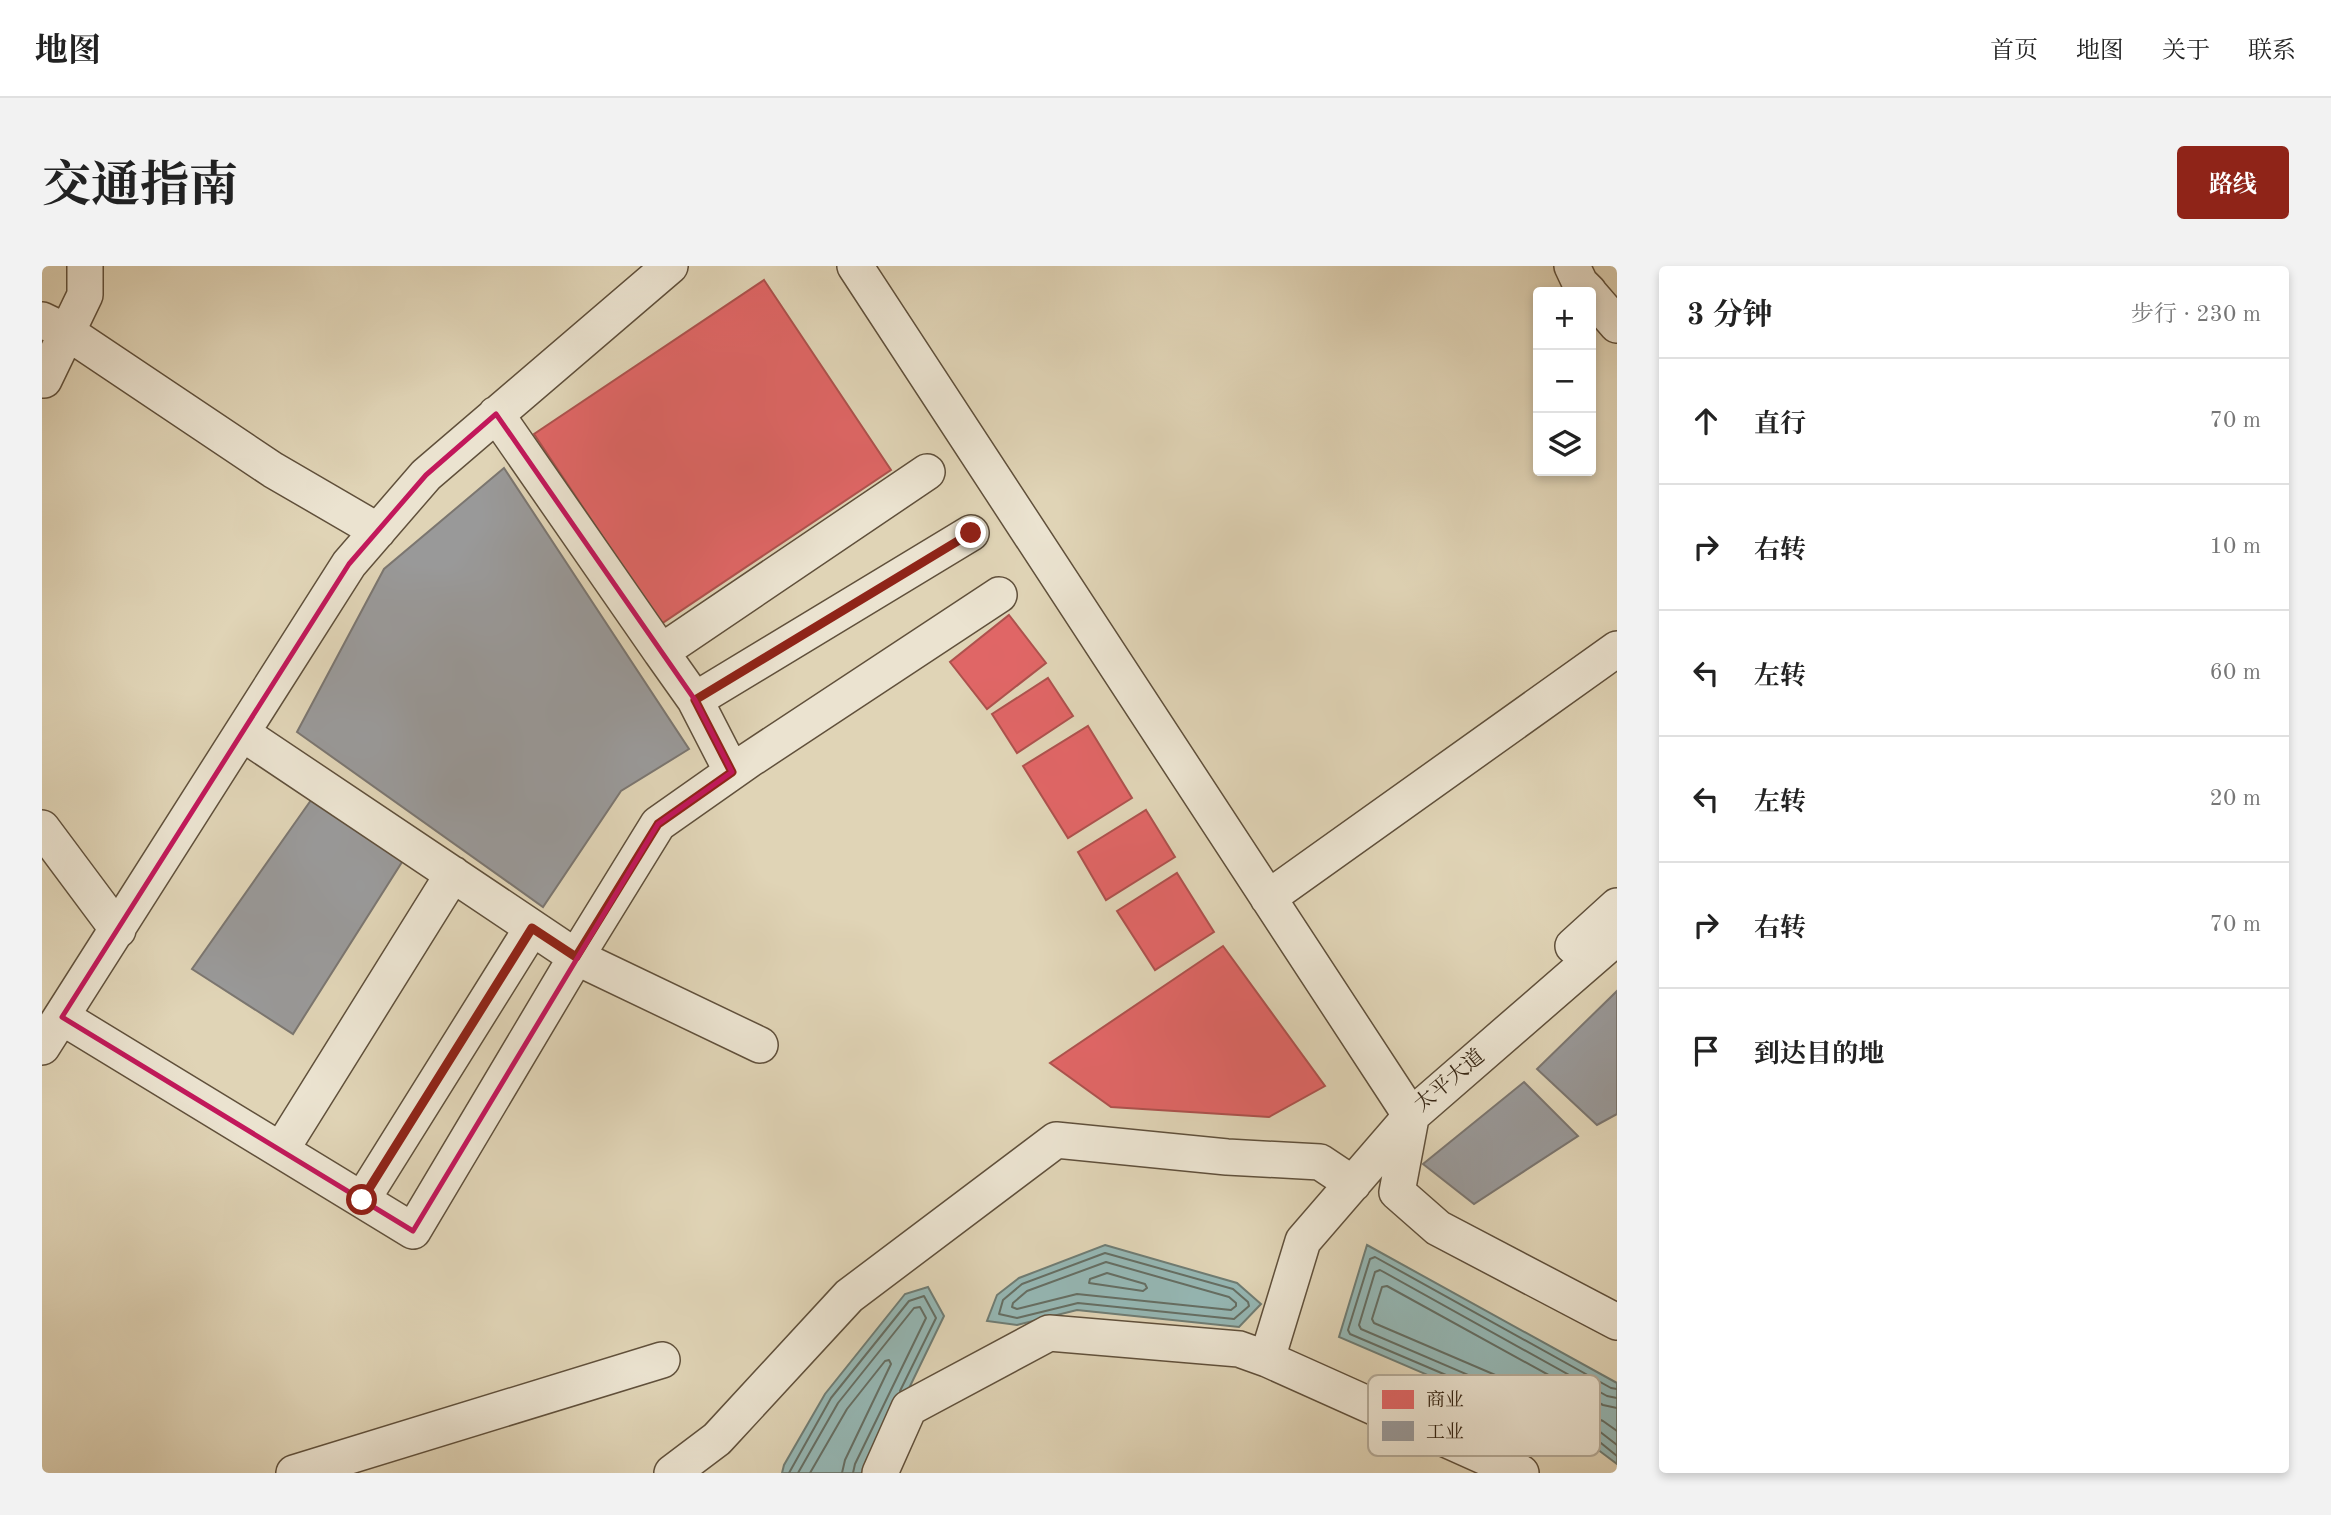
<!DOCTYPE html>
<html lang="zh">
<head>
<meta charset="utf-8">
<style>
  body { margin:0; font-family:"Old Standard TT","Noto Serif SC",serif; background:#f2f2f2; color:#222 }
  .controls { position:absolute; right:21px; top:21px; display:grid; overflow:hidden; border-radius:7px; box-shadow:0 4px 10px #0003 }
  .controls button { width:63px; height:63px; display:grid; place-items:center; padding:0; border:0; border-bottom:2px solid #e0e0e0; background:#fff; color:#222; font:35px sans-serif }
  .stop { position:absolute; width:21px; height:21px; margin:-16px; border:5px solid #8f2418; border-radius:50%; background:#fff }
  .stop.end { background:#8f2418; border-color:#fff; box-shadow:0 2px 7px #0008 }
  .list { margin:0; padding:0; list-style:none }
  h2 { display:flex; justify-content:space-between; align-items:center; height:91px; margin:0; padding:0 28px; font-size:30px }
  h2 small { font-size:23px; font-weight:400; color:#767676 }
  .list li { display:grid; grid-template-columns:46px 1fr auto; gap:21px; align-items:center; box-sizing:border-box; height:126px; padding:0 28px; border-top:2px solid #e0e0e0 }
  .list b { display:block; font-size:26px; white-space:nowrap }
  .list em { font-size:23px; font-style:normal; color:#767676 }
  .icon { flex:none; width:38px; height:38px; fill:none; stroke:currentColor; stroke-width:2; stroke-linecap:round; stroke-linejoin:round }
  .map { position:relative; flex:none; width:1575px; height:1207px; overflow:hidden; border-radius:7px }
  header { display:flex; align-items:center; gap:42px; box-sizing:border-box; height:98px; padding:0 35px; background:#fff; border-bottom:2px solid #e0e0e0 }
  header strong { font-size:33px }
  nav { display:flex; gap:38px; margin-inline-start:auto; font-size:24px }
  .intro { display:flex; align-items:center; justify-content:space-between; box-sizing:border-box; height:168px; padding:0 42px }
  h1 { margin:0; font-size:49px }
  .button { padding:18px 32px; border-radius:7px; background:#8f2418; color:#fff; font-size:24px; font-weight:700 }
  main { display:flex; gap:42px; padding:0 42px }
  aside { flex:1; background:#fff; border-radius:7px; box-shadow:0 4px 10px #0003 }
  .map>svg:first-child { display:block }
  .water { fill:#95b7b4; stroke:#6f7c73; stroke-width:2 }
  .shops { fill:#e06666; stroke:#ad524d; stroke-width:2 }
  .industry { fill:#999; stroke:#7b7670; stroke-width:2 }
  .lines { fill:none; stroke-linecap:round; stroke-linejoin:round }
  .shore { stroke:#656e63; stroke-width:2 }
  .minor-casing { stroke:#60503b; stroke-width:38 }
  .minor { stroke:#ebe3d0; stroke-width:35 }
  .route { stroke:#8f2418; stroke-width:9 }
  .marked { fill:none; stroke:#c2185b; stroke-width:5; stroke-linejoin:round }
  .labels { text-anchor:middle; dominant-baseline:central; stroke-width:7; stroke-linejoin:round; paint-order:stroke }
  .street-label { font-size:21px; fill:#352412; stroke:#ebe3d0 }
  .key { fill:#ebe3d0; stroke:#b4aa97; stroke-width:2 }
  .key-label { font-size:19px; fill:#352412 }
</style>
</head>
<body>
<header>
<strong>地图</strong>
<nav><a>首页</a><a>地图</a><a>关于</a><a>联系</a></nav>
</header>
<div class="intro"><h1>交通指南</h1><a class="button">路线</a></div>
<main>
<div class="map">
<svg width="1575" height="1207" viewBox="0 0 1575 1207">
  <rect width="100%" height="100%" fill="#e0d4b6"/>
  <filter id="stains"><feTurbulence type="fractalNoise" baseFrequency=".00286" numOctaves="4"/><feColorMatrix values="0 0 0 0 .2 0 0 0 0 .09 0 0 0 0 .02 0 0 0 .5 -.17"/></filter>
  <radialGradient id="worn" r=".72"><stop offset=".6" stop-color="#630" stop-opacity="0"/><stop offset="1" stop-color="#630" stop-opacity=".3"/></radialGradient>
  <path class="water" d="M1063,979L1195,1017L1219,1038L1197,1061L1035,1044L975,1059L945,1055L955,1029L977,1012Z
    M1325,979L1575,1117V1198L1551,1180L1297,1071Z
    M886,1021L902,1050L826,1207H740L742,1199L783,1128L863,1028Z"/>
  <path class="shops" d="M722,14L849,204L619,358L492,168Z
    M967,349L1004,397L945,443L908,396Z
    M1006,412L1031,450L975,487L950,448Z
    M1046,460L1090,532L1026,572L981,500Z
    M1104,544L1133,591L1064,634L1036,586Z
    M1135,607L1172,666L1113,704L1075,645Z
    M1181,680L1283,820L1227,851L1069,841L1008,797Z"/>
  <path class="industry" d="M462,202L647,483L579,525L501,641L255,466L342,303Z
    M274,527L367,585L251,768L150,703Z
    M1575,725V848L1555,859L1495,803Z
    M1482,816L1536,870L1432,938L1381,898Z"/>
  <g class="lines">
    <path class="shore" d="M1063,987L1191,1023L1206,1036L1207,1040L1192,1053L1036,1037L975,1052L957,1048L961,1034L980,1018Z
      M1064,996L1187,1031L1194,1037V1040L1189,1044L1035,1028L975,1043L970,1041L971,1037L985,1025Z
      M1065,1007L1103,1018L1105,1022L1101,1025L1047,1017L1048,1013Z
      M1575,1123L1569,1122L1333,991L1328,993L1306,1064L1308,1068L1554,1173L1575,1190
      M1575,1132L1565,1130L1338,1004L1333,1006L1317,1059L1319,1063L1557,1165L1575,1179
      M1575,1142L1561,1139L1345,1020L1340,1021L1330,1053L1332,1057L1561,1155L1575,1165
      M747,1207L789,1132L867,1035L882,1030L894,1052L858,1125
      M756,1207L796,1137L872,1042L878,1041L884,1052L813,1198L811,1207
      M768,1207L805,1143L843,1095L847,1094L849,1098L803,1194L800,1207"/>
    <g class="minor-casing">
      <path id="minor" d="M813,0L1369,850
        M1530,0L1538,17L1547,26
        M1549,29L1575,59
        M0,54L25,66L231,204L336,265
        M2,114L43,29V0
        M454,148L619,386
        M653,434L619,386L885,206
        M200,467L534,691L616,558L707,494L957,329
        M690,506L653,434L929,267
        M0,562L76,664
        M1226,632L1575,383
        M1531,680L1575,640
        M20,751L371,965L534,691L718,779
        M0,781L307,298L384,209L628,0
        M1369,852L1355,926L1396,962L1575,1056
        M239,884L411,608
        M320,934L490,662
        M252,1207L620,1094
        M630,1207L675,1173L807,1030L1014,874L1185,891L1278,896L1311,918
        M838,1207L867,1142L1007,1067L1197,1083L1225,1093
        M1479,1207L1225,1093L1261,975L1369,850L1575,671"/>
    </g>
    <use href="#minor" class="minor"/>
  </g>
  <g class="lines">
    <path class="route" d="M320,934L490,662L534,691L616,558L690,506L653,434L929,267"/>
  </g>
  <path class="marked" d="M454,148L653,434L690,506L616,558L371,965L20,751L307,298L384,209Z"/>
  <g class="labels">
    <g class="street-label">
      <text transform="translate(1408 815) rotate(-40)">太平大道</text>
    </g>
  </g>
  <rect x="1326" y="1109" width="232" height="81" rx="10" class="key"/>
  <rect x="1340" y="1124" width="32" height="19" fill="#e06666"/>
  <rect x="1340" y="1155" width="32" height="20" fill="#999"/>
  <g class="key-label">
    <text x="1384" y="1140">商业</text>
    <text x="1384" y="1172">工业</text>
  </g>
  <rect width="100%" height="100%" filter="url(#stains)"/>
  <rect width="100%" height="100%" fill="url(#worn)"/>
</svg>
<div class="controls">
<button>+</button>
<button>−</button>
<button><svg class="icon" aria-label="layers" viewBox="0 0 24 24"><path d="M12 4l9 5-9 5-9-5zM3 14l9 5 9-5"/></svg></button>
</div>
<div class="stop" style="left:320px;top:934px"></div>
<div class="stop end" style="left:929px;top:267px"></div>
</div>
<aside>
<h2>3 分钟<small>步行 · 230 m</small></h2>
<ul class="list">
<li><svg class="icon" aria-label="ahead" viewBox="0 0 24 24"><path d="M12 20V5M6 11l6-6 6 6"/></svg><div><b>直行</b></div><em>70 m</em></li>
<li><svg class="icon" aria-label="right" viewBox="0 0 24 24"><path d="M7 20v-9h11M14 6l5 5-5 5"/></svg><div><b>右转</b></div><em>10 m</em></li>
<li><svg class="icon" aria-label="left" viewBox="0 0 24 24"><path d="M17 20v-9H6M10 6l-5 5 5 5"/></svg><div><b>左转</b></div><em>60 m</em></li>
<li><svg class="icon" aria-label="left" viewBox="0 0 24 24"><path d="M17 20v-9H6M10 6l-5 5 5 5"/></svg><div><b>左转</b></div><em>20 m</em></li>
<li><svg class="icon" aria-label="right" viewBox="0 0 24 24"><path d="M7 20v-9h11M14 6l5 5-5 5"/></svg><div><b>右转</b></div><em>70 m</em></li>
<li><svg class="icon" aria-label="arrive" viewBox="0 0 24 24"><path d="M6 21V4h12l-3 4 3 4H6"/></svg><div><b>到达目的地</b></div></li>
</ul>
</aside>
</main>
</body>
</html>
